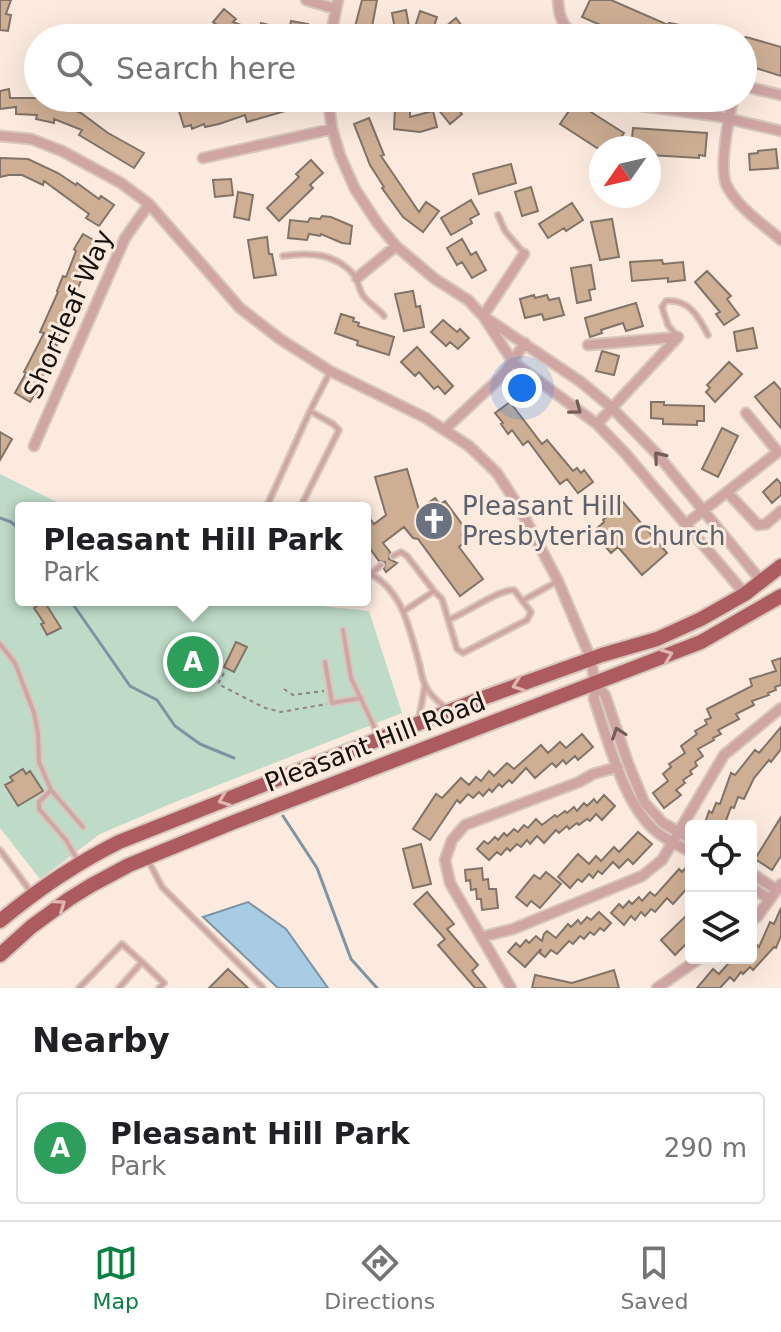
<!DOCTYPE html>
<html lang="en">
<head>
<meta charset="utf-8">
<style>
  body { margin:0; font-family:"DejaVu Sans",sans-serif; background:#f2f2f2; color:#202124 }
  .controls { position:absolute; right:24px; bottom:24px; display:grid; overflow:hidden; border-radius:8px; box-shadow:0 8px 32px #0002 }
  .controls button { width:72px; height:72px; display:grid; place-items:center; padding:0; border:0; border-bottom:2px solid #e0e0e0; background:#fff; color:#202124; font:40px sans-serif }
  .compass { position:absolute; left:589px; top:136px; width:72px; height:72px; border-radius:50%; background:#fff; box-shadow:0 8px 32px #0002; rotate:236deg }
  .you { position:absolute; left:522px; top:388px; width:28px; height:28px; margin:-20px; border:6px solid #fff; border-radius:50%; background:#1a73e8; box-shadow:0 0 0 12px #1a73e833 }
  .badge { display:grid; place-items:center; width:52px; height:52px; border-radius:50%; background:#0b8043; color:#fff; font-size:26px; font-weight:700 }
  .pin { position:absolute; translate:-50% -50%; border:4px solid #fff; box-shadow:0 2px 8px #0006 }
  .popup { position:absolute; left:15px; top:502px; width:356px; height:104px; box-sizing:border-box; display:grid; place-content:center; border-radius:8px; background:#fff; filter:drop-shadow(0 2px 6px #0005); font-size:26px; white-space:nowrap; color:#757577 }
  .popup b { font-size:30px; color:#202124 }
  .popup::after { content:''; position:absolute; left:50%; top:100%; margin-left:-16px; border:16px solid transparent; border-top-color:#fff }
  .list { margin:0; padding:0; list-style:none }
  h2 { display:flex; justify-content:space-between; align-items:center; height:104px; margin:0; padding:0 32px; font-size:34px }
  h2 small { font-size:26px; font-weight:400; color:#757577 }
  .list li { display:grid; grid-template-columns:52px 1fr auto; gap:24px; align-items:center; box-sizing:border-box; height:112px; margin:0 16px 16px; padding:0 16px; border:2px solid #e0e0e0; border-radius:8px }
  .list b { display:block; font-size:30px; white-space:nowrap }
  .list p { margin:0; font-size:26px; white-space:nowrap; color:#757577 }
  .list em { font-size:26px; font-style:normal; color:#757577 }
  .icon { flex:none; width:44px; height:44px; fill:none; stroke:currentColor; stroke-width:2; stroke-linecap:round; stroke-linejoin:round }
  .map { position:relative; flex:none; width:781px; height:988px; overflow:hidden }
  .search { position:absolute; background:#fff; box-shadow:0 8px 32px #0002; left:24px; right:24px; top:24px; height:88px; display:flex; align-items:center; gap:20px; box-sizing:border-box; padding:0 28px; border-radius:44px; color:#757577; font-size:30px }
  .sheet { height:232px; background:#fff }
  nav { display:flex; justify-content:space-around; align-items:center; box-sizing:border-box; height:112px; border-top:2px solid #e0e0e0; background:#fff; font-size:22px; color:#757577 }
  nav a { display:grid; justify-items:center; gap:4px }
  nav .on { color:#0b8043 }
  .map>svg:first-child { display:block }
  .green { fill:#bedbc7 }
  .water { fill:#a7cce4; stroke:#7c94a3; stroke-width:2 }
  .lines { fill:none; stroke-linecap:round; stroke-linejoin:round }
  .stream { stroke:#7c94a3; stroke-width:3 }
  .building { fill:#ceaf94; stroke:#817367; stroke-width:2 }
  .service-casing { stroke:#d7c7bc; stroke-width:8 }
  .minor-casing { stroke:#d7c7bc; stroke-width:13 }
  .trunk-casing { stroke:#d7c7bc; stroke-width:18 }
  .path { stroke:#8f837b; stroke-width:2; stroke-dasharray:4 4; stroke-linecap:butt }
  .service { stroke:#d0a6a5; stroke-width:4 }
  .minor { stroke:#d0a6a5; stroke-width:9 }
  .trunk { stroke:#ac5c5e; stroke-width:14 }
  .oneway { stroke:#735b58 }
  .oneway2 { stroke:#e0b8b1 }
  .labels { text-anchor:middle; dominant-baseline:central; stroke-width:6; stroke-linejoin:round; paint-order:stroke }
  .street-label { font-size:26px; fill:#16100c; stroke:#fceade }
  .worship-label { font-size:26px; fill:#5b616d; stroke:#fceade; text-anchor:start }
</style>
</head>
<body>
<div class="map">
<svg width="781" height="988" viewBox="0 0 781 988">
  <rect width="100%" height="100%" fill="#fceade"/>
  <path class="green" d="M0,474L69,508H21V600H291L303,604L369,611L402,713L175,802L100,834L40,879L0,828Z"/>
  <path class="water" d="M248,902L286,929L328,988H278L203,917Z"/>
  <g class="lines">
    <path class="stream" d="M0,518L11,522L21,530
      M70,600L130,686L157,700L175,726L200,744L234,758
      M283,816L317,868L351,959L377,988"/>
  </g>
  <path class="building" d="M0,0H11L6,14L11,15L8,31L0,30Z
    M362,0H377L370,38H352Z
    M590,0H611L668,25L669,23L725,34V38H630L582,17Z
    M224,9L236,19L233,22L254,30L251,38H234L213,22Z
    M406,10L410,32L396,35L392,13Z
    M420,11L437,17L432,33L415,27Z
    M456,18L465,30L455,38H432Z
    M291,21L308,24L305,38H288L274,35L273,38H258L261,23L289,30Z
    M746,37L781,47V76L743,64V38Z
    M9,89L10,98H60L58,104L81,113L108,133L144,153L134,168L79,135L82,130L54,119V123L36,119L37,115L16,114V107L0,109V91Z
    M280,98H303L306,105L247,122L245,115L219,124L205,127L204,124L192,129L191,125L184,127L177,105L192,100L193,104L214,100L216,110L236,103L237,107L258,100L259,103Z
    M352,98H387L388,103L354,107Z
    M442,98H449L462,114L450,124L434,104Z
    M410,102V117L433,111L437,127L420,132L394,129L395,108Z
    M575,102L624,133L614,148H597L560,124Z
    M369,118L384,155L381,156L419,212L426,202L439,211L423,232L403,217L382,188L384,187L370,165L354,124Z
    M633,128L707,133L705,156L699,155V158L649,155V148H631Z
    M776,149L778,168L750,170L749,154L758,153V151Z
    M0,158L28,159L58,173L76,185L77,183L99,199L101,196L114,205L99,226L86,218L89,214L44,181L43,185L22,175H9L0,177Z
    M311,160L323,173L310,185L313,188L279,221L267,208L299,177L296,174Z
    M511,164L516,183L479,194L473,174Z
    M231,179L233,195L215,197L213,180Z
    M531,187L538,211L522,216L515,192Z
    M238,192L253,195L249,220L234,217Z
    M471,200L479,214L470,219L472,223L451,235L441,218Z
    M572,203L583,220L566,231L564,228L548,238L539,224Z
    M322,216L331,217L352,226L350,244L342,243L321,234L320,236L309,234L307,240L288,238L290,220L308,222L310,218L320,219Z
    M612,219L619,257L600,260L591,222Z
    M83,234L97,242L87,261L88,262L72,304H73L55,344L57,345L43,370L45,371L35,391L37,392L30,402L15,393L26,373L24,372L44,333L40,332L58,292L57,291L63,276L66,277L76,251L74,249Z
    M267,237L269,254H272L276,275L254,278L248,240Z
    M462,239L471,255L476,252L486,270L472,278L462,262L457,265L447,248Z
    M662,260L663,264L683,262L685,280L668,282V278L632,281L630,262Z
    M591,265L595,289L589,290L591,300L577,303L571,268Z
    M707,271L731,296L727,299L739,315L724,325L716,314L720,312L695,282Z
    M413,291L416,307L420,306L424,327L404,331L395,294Z
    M534,295L535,298L547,295L549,300L559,298L564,315L544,320L542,314L525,318L520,299Z
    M636,303L643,326L626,331L623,323L601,330L602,333L590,337L585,318Z
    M341,314L354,318L353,321L359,323L358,326L394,337L389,355L357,345L358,341L335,333Z
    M443,320L457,332L460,329L469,338L458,349L450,342L446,346L431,332Z
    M753,328L757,348L737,351L734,332Z
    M417,347L453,386L445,394L438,386L434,389L419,372L415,376L401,362Z
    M602,351L619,356L614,375L596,371Z
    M729,362L742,374L715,402L706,392L710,388L707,385Z
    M774,382L781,390V428L755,397Z
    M510,402L542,444L547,440L573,471L577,468L581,473L584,470L593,482L578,493L567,479L560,484L528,441L523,445L512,430L508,434L501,424L503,423L495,413Z
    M651,402H664V405L704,406V421H697V425L663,424V419L651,418Z
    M722,428L738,436L718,477L702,469Z
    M0,432L12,439L0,460Z
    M407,469L419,510L435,498L440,504L445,501L467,531L462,535L466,541L459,547L483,579L460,596L418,539L413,538L404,527L383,543L390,552L389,559L397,563L386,572L384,569L385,562L379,561L371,550L365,555V512L374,524L386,515L375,477Z
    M777,479L781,484V495L772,503L763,492Z
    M623,502L667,553L642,575L618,547L611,553L597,537L600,534L596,529L604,522L603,520Z
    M44,601L61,628L47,635L41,624L44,623L34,608Z
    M236,642L247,647L234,672L224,667Z
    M781,658V685L775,687L776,690L768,693L769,695L752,701L754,705L736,714L739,719L718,730L721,734L713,738L714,740L698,749L703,756L695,762L697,766L690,771L692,774L683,780L685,783L676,790L681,795L664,808L653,793L668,781L663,774L671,767L669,764L685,753L681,746L697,734L695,731L707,724L705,720L711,718L707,709L752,686L750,679L776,671L772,661Z
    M781,727V749L771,762L769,760L754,778L744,799L738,797L734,808L731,807L724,826H704L709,811L712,813L716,803L720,804L731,773L735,775L755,750L759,753Z
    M582,734L593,747L578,760L575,756L566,764L563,760L556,767L552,763L535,778L526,768L512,783L509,780L502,787L499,784L492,792L489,789L483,796L479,792L473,798L468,794L460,803L457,800L430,840L413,829L436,794L442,798L461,778L469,785L476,777L481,781L489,771L494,776L507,763L514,769L541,745L548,753L560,742L566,748Z
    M23,769L26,774L30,771L43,791L18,806L5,785L13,781L10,777Z
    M604,795L615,806L602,820L596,814L590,821L587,819L579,825L577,823L569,829L567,826L559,833L556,830L544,843L537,836L530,844L527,840L521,847L517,844L510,851L507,848L501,855L497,852L489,860L477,849L484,841L488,844L495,837L498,840L504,833L507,836L514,829L518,832L524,825L528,828L536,819L542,825L555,815L557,817L565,811L567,813L574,807L577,811L584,803L587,806L594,799L597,803Z
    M781,817V856L772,870L755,859Z
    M638,832L652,844L633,864L628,859L619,868L613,862L602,874L598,871L593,878L589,874L582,882L578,879L570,888L558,877L578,854L589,864L596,856L601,861L614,847L619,852Z
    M421,844L431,884L413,888L403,849Z
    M691,862V884L673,904L667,898L655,912L651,909L645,916L641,912L635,920L631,916L624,925L611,913L619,904L623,908L629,901L632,904L639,897L642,901L650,892L655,896L679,869L682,872Z
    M482,868L483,880L488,879L489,889H496L498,908L482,910L481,899H477L476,889L471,890L470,880L466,881L465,870Z
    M546,872L561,884L540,908L531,901L527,906L516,897L534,875L540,879Z
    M427,892L454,924L447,929L478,965L472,971L486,988H475L438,945L445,939L414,904Z
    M781,908V936L776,948L774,947L753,970L750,967L743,974L741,972L734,981L730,977L720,988H697L713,969L719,974L733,958H751V948L755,943L759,947L770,922L774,924Z
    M691,911V939L675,955L661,940Z
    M599,912L611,923L604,931L600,928L594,935L590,932L584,939L580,936L573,944L569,941L557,954L551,950L545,957L540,953L541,949L525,967L508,952L516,943L520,947L526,940L529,943L536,936L542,941L544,934L547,931L556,938L568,924L571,927L578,920L581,924L587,917L591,920Z
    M228,969L248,988H209Z
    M614,970L619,988H532L535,975L572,983Z"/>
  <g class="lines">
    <g class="service-casing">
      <path id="service" d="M498,215L505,231L523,252
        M283,256C309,252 336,253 354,275C359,282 359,292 365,298C371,305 379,309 384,316
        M676,335L668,325L662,307L666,301C689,299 699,317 708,335
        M266,508L310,411
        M300,508L339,430L333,424L310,411L330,372
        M393,556L401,552L407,556L434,591
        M365,571C404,589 409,629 420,666C421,672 422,679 425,685C429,694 438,702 446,708
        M371,574L381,565
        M522,601L558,581
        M404,611L434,591L442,599L457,649L463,653L527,620L531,612L514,590C498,590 468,612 450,619
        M343,630L351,678L379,737
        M0,644L15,663L34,713L38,734L39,762L51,790
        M325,662L332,703L361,698
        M419,718L425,685
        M0,850L31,892
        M148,860L162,887L263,988
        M78,861L66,840L39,809V802L51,790L83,827
        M142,962L164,983L159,988
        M79,988L122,944L142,962L119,988"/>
    </g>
    <g class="minor-casing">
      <path id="minor" d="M306,0L336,9
        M558,0C559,19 563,29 581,38
        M330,38L338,0
        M743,86L781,95
        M328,98L332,129L340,155L355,189L378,224L396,246L435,279L468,300L483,316L581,382L611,407L657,454L762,582
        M617,98L627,104L717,116L781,131
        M733,98C729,117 718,170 727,186C738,208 763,224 781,240
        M0,136L31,139L62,151L121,183L149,204L240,308L280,339L330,371L426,418L469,446L497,473L519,507L558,581L591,659L595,684L594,699C608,739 624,807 658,833C668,841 680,846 691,852
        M203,158L332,129
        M357,278L396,246
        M483,316L524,254
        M485,319L513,362L597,424L625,453L745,594
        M588,345L678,337
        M597,424L678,337
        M444,430L502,376L525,343
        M34,446L125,238L149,204
        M727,492L758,525L766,524L781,511
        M686,524L778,452L746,413
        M595,684L605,695L628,763L644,802L663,823L691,839
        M751,873L777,890
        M751,887L769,899
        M751,921L757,917L781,884
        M481,937L513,929L642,876L662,860L724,755L781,708
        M511,988L450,883L445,860L452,840L465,825L579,782L593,774L618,767
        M657,988L700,958"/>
    </g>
    <g class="trunk-casing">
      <path id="trunk" d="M0,921C37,890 75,864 119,842L480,699L602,655L657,639L701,619L745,594L781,566
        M0,955L31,927L69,899L90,886L129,865L234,822L701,642L781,596"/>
    </g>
    <path class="path" d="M224,673L218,684L265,708L281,712L327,704
      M284,689L293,695L324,691"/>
    <use href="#service" class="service"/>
    <use href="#minor" class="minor"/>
    <use href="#trunk" class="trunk"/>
  </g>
  <defs><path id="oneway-chevron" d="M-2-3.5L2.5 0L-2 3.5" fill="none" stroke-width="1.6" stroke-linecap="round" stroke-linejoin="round" transform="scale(2)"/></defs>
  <g class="oneway">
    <use href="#oneway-chevron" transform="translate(576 409) rotate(37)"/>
    <use href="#oneway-chevron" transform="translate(659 457) rotate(-130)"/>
    <use href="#oneway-chevron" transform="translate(618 733) rotate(-109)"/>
  </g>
  <g class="oneway2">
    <use href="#oneway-chevron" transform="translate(667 655) rotate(-21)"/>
    <use href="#oneway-chevron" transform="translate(518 685) rotate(160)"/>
    <use href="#oneway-chevron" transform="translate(224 800) rotate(159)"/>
    <use href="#oneway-chevron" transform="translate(60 905) rotate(-35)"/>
  </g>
  <defs>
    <g id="church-disc" transform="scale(2)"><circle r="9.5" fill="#6b7280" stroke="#fceade"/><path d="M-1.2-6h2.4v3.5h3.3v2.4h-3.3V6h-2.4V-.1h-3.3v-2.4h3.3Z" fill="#fff"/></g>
  </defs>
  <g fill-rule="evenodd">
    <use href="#church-disc" x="434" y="521"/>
  </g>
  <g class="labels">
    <g class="street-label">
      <text transform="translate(68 314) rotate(-66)">Shortleaf Way</text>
      <text transform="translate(375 742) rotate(-21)">Pleasant Hill Road</text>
    </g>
    <g class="worship-label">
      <text x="462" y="506">Pleasant Hill<tspan x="462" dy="30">Presbyterian Church</tspan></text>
    </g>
  </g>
</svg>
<div class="controls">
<button><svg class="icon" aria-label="locate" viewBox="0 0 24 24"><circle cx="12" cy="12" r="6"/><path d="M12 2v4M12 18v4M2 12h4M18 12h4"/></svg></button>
<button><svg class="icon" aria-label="layers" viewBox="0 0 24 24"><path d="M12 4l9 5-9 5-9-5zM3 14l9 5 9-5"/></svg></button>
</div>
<svg class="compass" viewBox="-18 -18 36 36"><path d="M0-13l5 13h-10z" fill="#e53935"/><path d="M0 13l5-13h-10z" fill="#757577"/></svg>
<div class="you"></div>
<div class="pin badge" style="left:193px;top:662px;background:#2e9e5b">A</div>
<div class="popup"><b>Pleasant Hill Park</b>Park</div>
<div class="search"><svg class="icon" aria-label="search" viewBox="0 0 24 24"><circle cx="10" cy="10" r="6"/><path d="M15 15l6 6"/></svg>Search here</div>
</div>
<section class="sheet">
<h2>Nearby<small></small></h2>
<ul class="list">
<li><span class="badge" style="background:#2e9e5b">A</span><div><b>Pleasant Hill Park</b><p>Park</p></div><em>290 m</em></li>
</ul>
</section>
<nav>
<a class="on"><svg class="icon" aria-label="map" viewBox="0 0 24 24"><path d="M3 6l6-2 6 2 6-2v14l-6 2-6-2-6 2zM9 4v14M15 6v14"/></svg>Map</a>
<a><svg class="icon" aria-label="directions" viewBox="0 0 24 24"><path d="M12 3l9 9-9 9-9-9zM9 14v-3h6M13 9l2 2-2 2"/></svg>Directions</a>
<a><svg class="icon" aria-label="saved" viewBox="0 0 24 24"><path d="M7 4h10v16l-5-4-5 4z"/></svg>Saved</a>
</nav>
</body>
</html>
